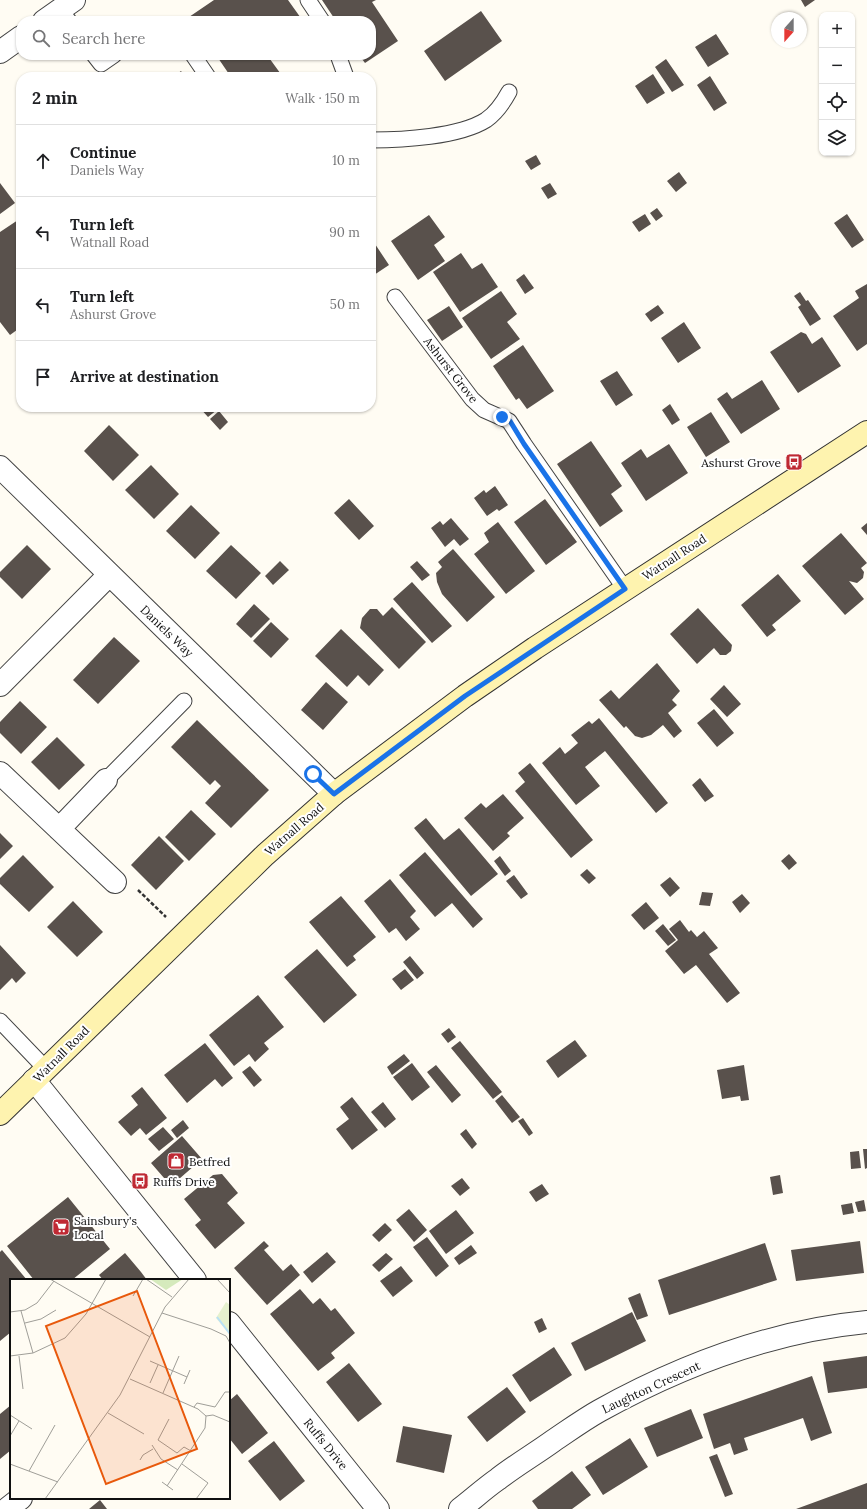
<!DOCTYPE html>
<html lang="en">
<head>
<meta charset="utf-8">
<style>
  body { margin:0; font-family:Lora,serif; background:#f2f2f2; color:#202124 }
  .controls { position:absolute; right:12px; top:12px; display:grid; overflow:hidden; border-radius:8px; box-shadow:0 1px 3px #0004 }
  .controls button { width:36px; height:36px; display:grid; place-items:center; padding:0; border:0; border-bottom:1px solid #e0e0e0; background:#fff; color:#202124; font:20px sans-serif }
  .compass { position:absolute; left:771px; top:12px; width:36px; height:36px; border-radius:50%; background:#fff; box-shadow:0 1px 3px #0004; rotate:201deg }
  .stop { position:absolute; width:12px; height:12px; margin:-9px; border:3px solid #1a73e8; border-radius:50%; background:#fff }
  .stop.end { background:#1a73e8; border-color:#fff; box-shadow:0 1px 4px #0008 }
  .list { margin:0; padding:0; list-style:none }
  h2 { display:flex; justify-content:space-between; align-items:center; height:52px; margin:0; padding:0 16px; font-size:17px }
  h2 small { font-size:13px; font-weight:400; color:#757577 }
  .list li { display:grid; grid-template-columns:26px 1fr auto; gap:12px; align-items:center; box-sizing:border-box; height:72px; padding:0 16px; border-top:1px solid #e0e0e0 }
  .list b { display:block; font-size:15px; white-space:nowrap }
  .list p { margin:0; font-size:13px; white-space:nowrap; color:#757577 }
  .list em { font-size:13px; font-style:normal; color:#757577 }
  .icon { flex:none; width:22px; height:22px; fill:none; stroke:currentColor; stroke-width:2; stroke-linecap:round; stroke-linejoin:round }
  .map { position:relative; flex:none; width:867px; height:1509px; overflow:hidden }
  .search { position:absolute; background:#fff; box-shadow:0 1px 3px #0004; left:16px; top:16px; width:360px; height:44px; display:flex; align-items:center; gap:10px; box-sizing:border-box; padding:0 14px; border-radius:16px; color:#757577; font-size:15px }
  .panel { position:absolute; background:#fff; box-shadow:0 1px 3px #0004; left:16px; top:72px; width:360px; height:340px; border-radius:16px }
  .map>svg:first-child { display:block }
  .building { fill:#59514c }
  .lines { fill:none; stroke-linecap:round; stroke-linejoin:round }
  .service-casing { stroke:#434343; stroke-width:17 }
  .minor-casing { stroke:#434343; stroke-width:24 }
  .tertiary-casing { stroke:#434343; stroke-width:24 }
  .secondary-casing { stroke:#323232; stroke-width:24 }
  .path { stroke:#323232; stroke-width:2.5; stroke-dasharray:4 2; stroke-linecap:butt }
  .service { stroke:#fff; stroke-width:15 }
  .minor { stroke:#fff; stroke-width:22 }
  .tertiary { stroke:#fff; stroke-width:22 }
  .secondary { stroke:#fef3af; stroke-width:22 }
  .route { stroke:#1a73e8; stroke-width:5 }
  .labels { text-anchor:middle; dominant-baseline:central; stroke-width:4; stroke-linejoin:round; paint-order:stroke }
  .street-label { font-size:12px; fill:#101010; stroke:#fff }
  .poi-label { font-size:12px; fill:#101010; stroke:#fff; text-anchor:start }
  .inset-river { fill:none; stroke:#b8e0f6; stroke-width:2 }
  .inset-road { fill:none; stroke:#9f9e98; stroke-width:1 }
  .view { fill:#e8590c; fill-opacity:0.15; stroke:#e8590c; stroke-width:2 }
  .inset-edge { fill:none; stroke:#101010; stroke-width:2 }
</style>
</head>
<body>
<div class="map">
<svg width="867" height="1509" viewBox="0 0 867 1509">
  <rect width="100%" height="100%" fill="#fffcf3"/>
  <path class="building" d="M214,0H288L303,21H192L189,17Z
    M322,0H376L372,2L398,41L365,63L359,55H371V21H336Z
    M801,0H815L805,7Z
    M481,11L502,41L445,81L424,51Z
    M716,34L729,54L708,67L695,47Z
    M216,55H267L283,77H231Z
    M666,59L684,85L672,92L655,67Z
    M181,71L185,77H173Z
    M653,74L665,93L647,104L635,86Z
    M710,76L727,103L714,111L697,85Z
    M536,155L541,164L531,170L525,161Z
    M679,172L687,183L676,192L667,181Z
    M0,183L15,203L0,214Z
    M550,183L557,194L548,199L541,188Z
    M657,208L663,216L656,221L650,213Z
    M645,214L651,224L639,232L632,222Z
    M847,214L864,240L852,248L834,223Z
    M429,215L445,237L434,245L445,261L418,280L391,241Z
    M21,218V327L10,335L0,322V232Z
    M375,244L389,265L371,277V246Z
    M461,253L472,269L482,263L498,287L460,312L433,272Z
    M524,274L534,288L525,294L516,280Z
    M867,284V344L857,351L833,316L859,298L855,291Z
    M501,291L517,314L507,322L520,339L491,359L462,318Z
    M800,292L806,301L808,300L821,319L810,326L798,307L801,305L794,296Z
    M658,305L664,313L651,322L645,314Z
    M449,306L463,327L442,341L427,320Z
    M684,322L701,348L678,363L661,338Z
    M801,332L806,334L812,344L822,337L841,366L798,393L770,352Z
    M523,345L554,391L527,409L519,398L516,400L493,366Z
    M617,371L633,395L616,406L600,381Z
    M762,380L780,409L741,434L717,399L727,392L732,399Z
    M670,404L680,420L672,425L662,410Z
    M199,407H215L217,410L208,417Z
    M219,411L228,422L220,430L210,419Z
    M711,412L730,442L706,457L687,427Z
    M109,425L139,455L113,481L84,451Z
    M591,441L622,486L611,494L623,511L600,527L557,464Z
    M669,444L688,473L646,501L621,463L641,449L647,458Z
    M151,465L179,494L154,519L125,490Z
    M495,486L508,505L499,511L497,509L487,516L474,498L484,490L486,493Z
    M349,499L374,526L359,540L334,513Z
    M545,499L577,542L546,565L514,522Z
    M191,505L220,533L195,559L166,531Z
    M451,518L469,539L460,546L454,539L445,547L431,528L440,521L443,525Z
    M498,522L535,571L506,594L474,554L489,542L484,533Z
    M867,523V535L861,528Z
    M841,533L867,563L861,568L864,572L863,578L857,583L849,581L864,599L845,615L802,566Z
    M27,545L51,569L22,599L0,577V572Z
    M231,545L261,573L236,599L206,571Z
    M453,549L495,597L467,622L442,594L437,582L436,573L442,567L438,562Z
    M280,561L289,570L273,585L265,576Z
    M417,561L430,575L422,581L410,567Z
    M778,574L801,601L772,625L776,630L767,637L741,605Z
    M412,582L452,626L432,643L393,599Z
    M254,604L270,619L251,638L236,624Z
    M392,607L426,642L399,669L360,628L362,618L370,609H377L383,616Z
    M698,608L732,645L731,651L726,655H720L714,648L697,664L670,634Z
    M271,622L289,639L271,658L253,641Z
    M341,629L384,670L369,686L358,675L347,687L315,656Z
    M114,637L140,661L98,704L73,680Z
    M657,663L680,691L672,700L677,705L668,713L682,731L674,738L663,725L651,735L642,738L635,736L626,726L624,728L599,700L611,690L619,699Z
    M326,682L348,702L323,730L301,710Z
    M724,685L741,704L727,717L710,699Z
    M20,701L47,727L21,754L0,733V722Z
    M714,709L734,733L717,747L697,723Z
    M599,718L668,803L656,813L605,751L585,767L600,786L576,805L542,763L560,747L565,754L570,750L578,743L571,735L589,721L592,724Z
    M197,720L269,790L231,828L205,803L221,786L215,780L210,785L171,747Z
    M57,737L85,765L59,790L31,762Z
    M530,763L593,840L571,858L515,791L525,782L518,773Z
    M700,778L714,796L705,802L692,785Z
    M503,794L524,818L507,833L510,836L493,851L464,818L481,803L486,808Z
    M191,810L216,834L189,861L165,837Z
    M426,818L444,840L459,828L498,874L471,896L414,828Z
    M0,833L13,846L0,859Z
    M159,836L184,861L156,890L131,865Z
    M425,852L483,919L473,928L452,903L435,917L399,875Z
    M789,854L797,863L789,870L781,861Z
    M23,855L54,887L29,912L0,884V878Z
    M500,856L511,871L505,876L494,861Z
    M587,869L596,878L589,884L580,875Z
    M514,875L528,894L521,899L506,881Z
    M670,877L680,888L670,897L660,885Z
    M390,879L416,911L410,917L420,929L406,941L396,928L389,933L364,901Z
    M702,892L713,893L710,906L699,905Z
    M742,894L750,903L740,913L732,902Z
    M341,896L376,937L353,956L356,960L347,967L309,922Z
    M73,901L103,932L77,957L47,927Z
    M646,902L659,918L644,930L631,915Z
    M680,920L689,932L691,930L697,937L704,931L718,948L709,954L740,993L727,1003L696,965L684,974L665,951L678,940L669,929Z
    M663,924L676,940L668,946L655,931Z
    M0,945L26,973L16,983L12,978L0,990Z
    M317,949L357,995L324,1023L284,977Z
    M410,956L424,973L417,979L403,962Z
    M405,969L414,980L401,990L392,979Z
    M258,995L284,1027L264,1043L269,1049L255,1062L249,1054L234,1066L209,1035Z
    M449,1028L456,1037L448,1043L441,1034Z
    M575,1040L587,1056L558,1078L546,1061Z
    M460,1041L502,1092L493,1099L451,1048Z
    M205,1043L233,1078L222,1087L215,1079L187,1103L164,1075Z
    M404,1054L410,1061L392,1075L387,1067Z
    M412,1063L430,1087L412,1101L393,1077Z
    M436,1065L461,1095L452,1103L427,1072Z
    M744,1065L749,1100L741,1101L740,1096L722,1099L717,1070Z
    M250,1066L262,1080L254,1087L242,1072Z
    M142,1087L167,1118L146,1135L140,1128L131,1136L118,1122L138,1105L131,1096Z
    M502,1095L520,1117L512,1123L495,1101Z
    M352,1097L378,1130L352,1150L336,1129L349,1119L340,1107Z
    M383,1102L396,1119L385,1128L371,1112Z
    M523,1118L533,1133L529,1136L518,1121Z
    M183,1120L189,1128L177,1138L171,1130Z
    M163,1127L174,1139L159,1151L148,1139Z
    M466,1129L477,1144L472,1149L460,1134Z
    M182,1136L202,1159L171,1186L151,1163Z
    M863,1149H867V1168L865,1169Z
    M859,1151L861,1168L851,1169L850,1152Z
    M222,1174L238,1193L227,1203L245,1223L215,1249L195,1225L201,1220L184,1199L213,1175Z
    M780,1175L783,1193L773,1195L770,1177Z
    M462,1178L470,1188L460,1196L451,1186Z
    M542,1184L549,1194L536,1202L529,1192Z
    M68,1197L110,1249L72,1280H34L7,1246Z
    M864,1200L866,1211L858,1212L855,1202Z
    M852,1203L854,1213L843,1215L841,1205Z
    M409,1209L427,1230L414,1242L396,1220Z
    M456,1210L474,1233L446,1254L429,1231Z
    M385,1223L392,1230L379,1242L372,1235Z
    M427,1237L449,1266L436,1277L413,1247Z
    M264,1241L269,1246L264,1250L283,1271L291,1264L300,1275L267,1305L234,1268Z
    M860,1241L864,1273L796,1281L791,1250Z
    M765,1243L777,1280L669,1315L658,1280Z
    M471,1245L477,1253L459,1265L454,1258Z
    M2,1250L27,1280H11V1332L0,1341V1252Z
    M327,1252L336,1262L312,1283L303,1272Z
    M125,1253L141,1272L147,1280H103L99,1275Z
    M386,1253L393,1259L379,1272L372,1265Z
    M401,1266L413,1281L393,1297L380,1281Z
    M300,1289L313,1304L320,1298L331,1311L335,1308L355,1333L331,1353L335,1358L318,1371L270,1314Z
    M640,1293L648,1316L637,1320L628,1298Z
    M632,1312L646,1341L585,1371L571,1343Z
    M542,1318L547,1329L539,1333L534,1322Z
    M554,1347L572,1375L530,1402L512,1375Z
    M867,1356V1388L828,1393L823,1362Z
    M349,1363L382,1404L358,1422L326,1382Z
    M812,1376L832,1433L811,1441L803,1418L744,1438L748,1450L734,1455L730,1443L714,1449L703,1414Z
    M507,1387L526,1412L487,1442L467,1417Z
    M237,1394L268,1433L242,1454L229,1438V1401Z
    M11,1405V1450L0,1459V1414Z
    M691,1409L703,1438L657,1457L644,1428Z
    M403,1426L452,1435L444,1473L396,1462Z
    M630,1438L648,1467L603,1495L585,1467Z
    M274,1441L305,1481L280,1501L248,1461Z
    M717,1454L733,1494L725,1497L709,1457Z
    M572,1471L591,1495L572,1509H538L532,1501Z
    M867,1483V1509H796Z
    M100,1500L107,1509H89Z"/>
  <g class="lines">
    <g class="service-casing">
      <path id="service" d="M308,0L322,21
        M60,10L69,21
        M94,55L101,64L114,55
        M193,55L208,77
        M338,55L346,77
        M371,140C402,140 459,137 486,120C496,113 503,103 509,92
        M395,297L472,399L484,410L509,421L524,444L625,589
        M106,780L184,701
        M0,1021L46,1069"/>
    </g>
    <g class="minor-casing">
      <path id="minor" d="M44,21L74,0
        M0,52L21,37
        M0,467L334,794
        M0,685L109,575
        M0,773L115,882
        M59,829L106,780
        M7,1509L21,1498
        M460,1509C473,1499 485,1488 498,1479C516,1465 535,1454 553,1441C568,1431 583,1420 599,1411C682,1365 772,1331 867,1322"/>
    </g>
    <g class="tertiary-casing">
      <path id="tertiary" d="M34,1080L195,1280
        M229,1323L378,1509"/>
    </g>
    <g class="secondary-casing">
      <path id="secondary" d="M0,1114L265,855L334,794L465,696L535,648L867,432"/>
    </g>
    <path class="path" d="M138,890L166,917"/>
    <use href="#service" class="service"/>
    <use href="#minor" class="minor"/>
    <use href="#tertiary" class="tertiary"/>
    <use href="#secondary" class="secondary"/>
  </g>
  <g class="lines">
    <path class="route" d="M313,774L334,794L465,696L625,589L524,444L510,421L502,417"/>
  </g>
  <defs>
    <g id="bus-square" transform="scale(0.9)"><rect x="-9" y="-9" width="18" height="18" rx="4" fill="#bf2933" stroke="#fff"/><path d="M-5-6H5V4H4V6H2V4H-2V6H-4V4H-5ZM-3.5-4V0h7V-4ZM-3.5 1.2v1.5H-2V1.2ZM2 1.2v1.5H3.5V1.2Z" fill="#fff"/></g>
    <g id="shop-square" transform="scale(0.9)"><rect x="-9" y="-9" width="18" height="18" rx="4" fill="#bf2933" stroke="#fff"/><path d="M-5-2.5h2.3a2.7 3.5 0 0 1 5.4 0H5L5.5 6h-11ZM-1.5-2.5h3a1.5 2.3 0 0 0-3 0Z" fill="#fff"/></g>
    <g id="supermarket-square" transform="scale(0.9)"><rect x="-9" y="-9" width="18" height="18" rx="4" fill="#bf2933" stroke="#fff"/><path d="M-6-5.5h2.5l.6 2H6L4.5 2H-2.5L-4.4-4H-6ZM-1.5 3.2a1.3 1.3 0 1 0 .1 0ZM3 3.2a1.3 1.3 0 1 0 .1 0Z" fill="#fff"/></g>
  </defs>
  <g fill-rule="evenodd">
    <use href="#bus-square" x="794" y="462"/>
    <use href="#shop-square" x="176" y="1161"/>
    <use href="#bus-square" x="140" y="1181"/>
    <use href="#supermarket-square" x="61" y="1227"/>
  </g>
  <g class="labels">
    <g class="street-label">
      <text transform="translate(451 370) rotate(52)">Ashurst Grove</text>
      <text transform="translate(674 557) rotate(-33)">Watnall Road</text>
      <text transform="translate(167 631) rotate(44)">Daniels Way</text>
      <text transform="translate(294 829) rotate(-41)">Watnall Road</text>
      <text transform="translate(61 1054) rotate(-45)">Watnall Road</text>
      <text transform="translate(651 1387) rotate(-25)">Laughton Crescent</text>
      <text transform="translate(326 1444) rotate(51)">Ruffs Drive</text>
    </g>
    <g class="poi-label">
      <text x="781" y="462" text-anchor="end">Ashurst Grove</text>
      <text x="189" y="1161">Betfred</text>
      <text x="153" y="1181">Ruffs Drive</text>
      <text x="74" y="1220">Sainsbury's<tspan x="74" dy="14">Local</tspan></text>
    </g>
  </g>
  <g transform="translate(10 1279)">
    <rect width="220" height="220" fill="#fffcf3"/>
    <path d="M140,0H173L156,11Z" fill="#d5eabc"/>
    <path d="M216,23L220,26V56L206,39Z" fill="#e6f1ce"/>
    <path class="inset-river" d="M207,38L220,55"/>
    <path class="inset-road" d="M40,0L140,58M136,0L162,18M207,0L220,14M123,17L133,0M11,32L23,74M0,33L15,31L27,24L44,2M152,34L201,50L216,57L220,64M15,44L31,40L46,31M0,77L23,74L55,59L76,35L96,0M9,77L13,110M140,82L177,98M120,100L188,130L196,137L195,149L157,207M140,104L148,86M174,105L180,91M153,114L169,77M184,128L187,124L205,128L215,113H220M98,134L134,155M0,136L22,150M196,137L203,136L220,143M159,140L148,161L167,174L174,168L181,172M0,157L9,142M142,166L151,180L168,191M130,181L133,176L143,170M0,185L48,203M172,185L198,204L186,220M19,192L45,146M152,203L163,211M35,220L110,116L155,28L179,0"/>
    <path class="view" d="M127,12L187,170L96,205L36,47Z"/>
    <rect width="220" height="220" class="inset-edge"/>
  </g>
</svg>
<div class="controls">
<button>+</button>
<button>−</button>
<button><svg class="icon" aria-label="locate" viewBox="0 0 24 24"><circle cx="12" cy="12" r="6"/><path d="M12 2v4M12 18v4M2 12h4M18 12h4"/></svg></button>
<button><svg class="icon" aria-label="layers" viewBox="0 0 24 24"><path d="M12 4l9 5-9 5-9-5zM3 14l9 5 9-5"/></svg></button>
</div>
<svg class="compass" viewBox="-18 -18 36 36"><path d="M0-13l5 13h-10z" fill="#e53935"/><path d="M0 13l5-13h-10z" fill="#757577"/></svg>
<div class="stop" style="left:313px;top:774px"></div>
<div class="stop end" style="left:502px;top:417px"></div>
<div class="search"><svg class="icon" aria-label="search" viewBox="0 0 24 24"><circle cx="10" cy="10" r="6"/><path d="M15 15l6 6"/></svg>Search here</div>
<section class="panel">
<h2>2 min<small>Walk · 150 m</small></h2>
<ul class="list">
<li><svg class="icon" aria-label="ahead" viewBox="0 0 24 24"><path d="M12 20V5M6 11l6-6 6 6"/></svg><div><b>Continue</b><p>Daniels Way</p></div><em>10 m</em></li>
<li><svg class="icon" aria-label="left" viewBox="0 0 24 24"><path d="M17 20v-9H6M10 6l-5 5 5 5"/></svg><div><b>Turn left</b><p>Watnall Road</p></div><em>90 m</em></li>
<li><svg class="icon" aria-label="left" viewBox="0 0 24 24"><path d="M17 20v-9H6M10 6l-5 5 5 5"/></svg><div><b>Turn left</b><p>Ashurst Grove</p></div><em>50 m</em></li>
<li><svg class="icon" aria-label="arrive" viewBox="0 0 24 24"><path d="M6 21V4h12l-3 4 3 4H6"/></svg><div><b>Arrive at destination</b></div></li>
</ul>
</section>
</div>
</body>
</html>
